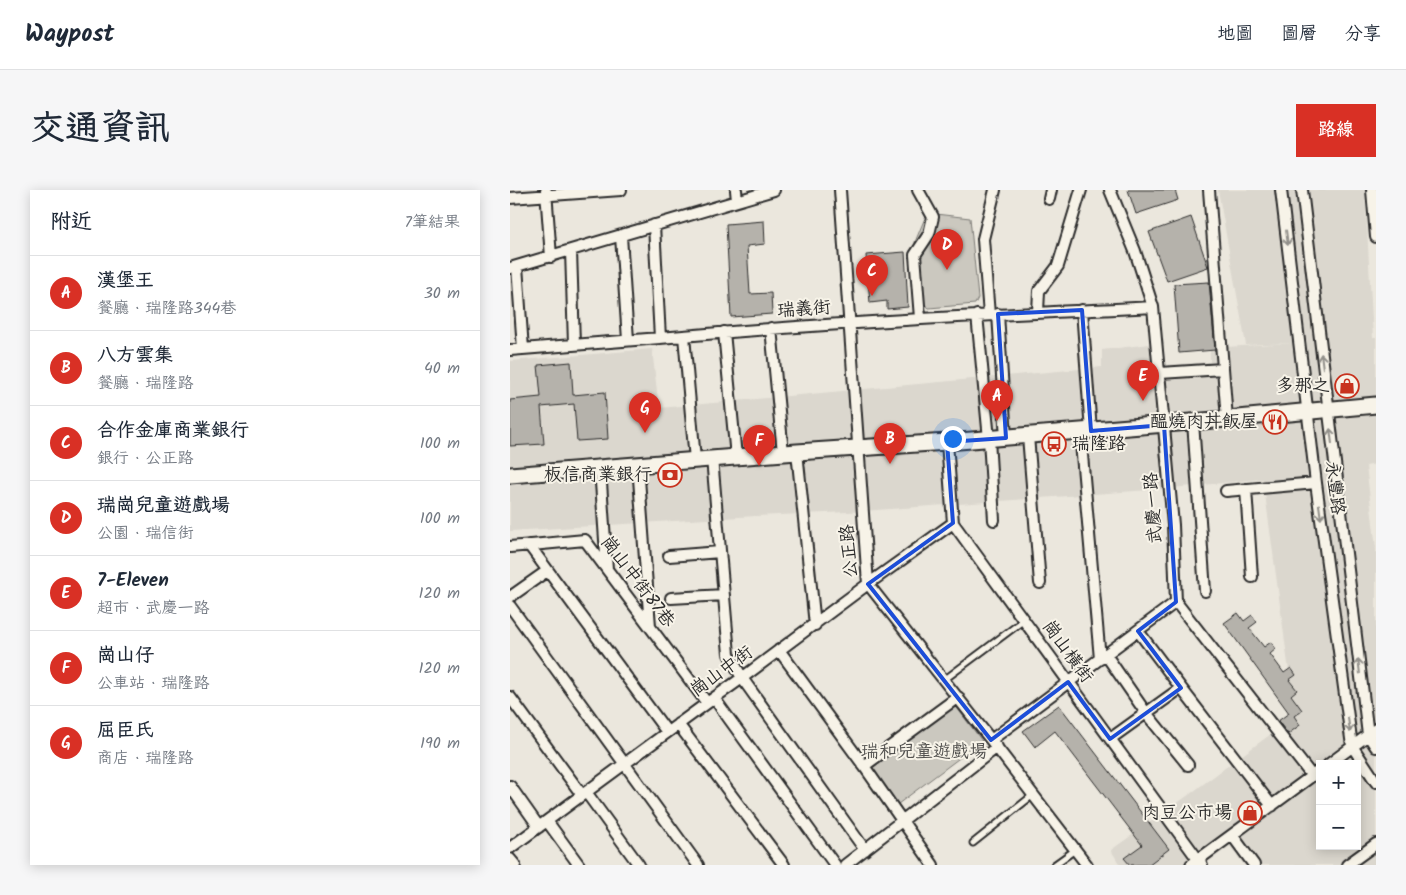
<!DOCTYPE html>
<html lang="zh-TW">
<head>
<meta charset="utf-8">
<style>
  body { margin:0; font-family:Kalam,"LXGW WenKai TC",sans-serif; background:#f6f6f7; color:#1f2937 }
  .controls { position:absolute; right:15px; bottom:15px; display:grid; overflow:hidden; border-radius:0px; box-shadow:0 2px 12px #0003 }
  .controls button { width:45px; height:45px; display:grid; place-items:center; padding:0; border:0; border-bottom:1px solid #e0e1e3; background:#fff; color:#1f2937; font:25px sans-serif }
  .you { position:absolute; left:442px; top:248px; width:18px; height:18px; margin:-12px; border:4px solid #fff; border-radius:50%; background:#1a73e8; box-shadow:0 0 0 8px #1a73e833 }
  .badge { display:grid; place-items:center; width:32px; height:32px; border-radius:50%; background:#d93025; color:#fff; font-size:16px; font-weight:700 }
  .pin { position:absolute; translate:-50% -41px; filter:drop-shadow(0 1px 2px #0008) }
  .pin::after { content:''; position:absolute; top:26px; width:18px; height:15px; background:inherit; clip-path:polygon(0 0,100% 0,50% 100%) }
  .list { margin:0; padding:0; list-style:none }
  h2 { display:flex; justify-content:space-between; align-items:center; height:65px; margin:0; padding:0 20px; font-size:21px }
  h2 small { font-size:16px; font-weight:400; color:#747a83 }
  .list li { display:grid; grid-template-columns:32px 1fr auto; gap:15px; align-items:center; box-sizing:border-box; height:75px; padding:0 20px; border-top:1px solid #e0e1e3 }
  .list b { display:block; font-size:19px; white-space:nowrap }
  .list p { margin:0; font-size:16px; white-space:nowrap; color:#747a83 }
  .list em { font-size:16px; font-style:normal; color:#747a83 }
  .map { position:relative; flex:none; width:866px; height:675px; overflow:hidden; border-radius:0px }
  header { display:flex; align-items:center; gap:30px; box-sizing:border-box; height:70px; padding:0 25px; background:#fff; border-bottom:1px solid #e0e1e3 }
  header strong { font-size:24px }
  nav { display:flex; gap:28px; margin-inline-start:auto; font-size:18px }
  .intro { display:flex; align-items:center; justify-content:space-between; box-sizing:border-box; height:120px; padding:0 30px }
  h1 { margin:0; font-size:35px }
  .button { padding:12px 22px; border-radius:0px; background:#d93025; color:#fff; font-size:18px; font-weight:700 }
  main { display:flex; gap:30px; padding:0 30px }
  aside { flex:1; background:#fff; border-radius:0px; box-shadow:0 2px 12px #0003 }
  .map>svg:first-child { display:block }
  .built { fill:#dbd7ce; fill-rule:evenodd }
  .green { fill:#cbc8bf; stroke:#7b7a75 }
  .building { fill:#b5b2ab; stroke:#2b2b2b }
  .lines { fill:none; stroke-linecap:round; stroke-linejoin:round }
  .lane-casing { stroke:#2b2b2b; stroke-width:9 }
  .street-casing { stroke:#2b2b2b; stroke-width:14 }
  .secondary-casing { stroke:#2b2b2b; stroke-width:19 }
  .lane { stroke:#f7f3e8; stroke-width:5 }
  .street { stroke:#f7f3e8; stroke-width:10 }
  .secondary { stroke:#f7f3e8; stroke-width:15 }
  .oneway { stroke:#918f8a }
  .marked { fill:none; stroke:#1d4ed8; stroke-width:4; stroke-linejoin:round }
  .labels { text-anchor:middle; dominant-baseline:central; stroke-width:4; stroke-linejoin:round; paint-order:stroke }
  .street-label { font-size:18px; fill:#2b2b2b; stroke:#f7f3e8 }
  .poi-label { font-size:18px; fill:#2b2b2b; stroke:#f7f3e8; text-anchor:end }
  .park-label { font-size:18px; fill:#535250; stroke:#f7f3e8 }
</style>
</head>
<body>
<header>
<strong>Waypost</strong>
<nav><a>地圖</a><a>圖層</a><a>分享</a></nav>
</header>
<div class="intro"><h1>交通資訊</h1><a class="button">路線</a></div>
<main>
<aside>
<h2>附近<small>7筆結果</small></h2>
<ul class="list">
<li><span class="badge">A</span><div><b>漢堡王</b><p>餐廳 · 瑞隆路344巷</p></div><em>30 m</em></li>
<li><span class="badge">B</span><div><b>八方雲集</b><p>餐廳 · 瑞隆路</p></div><em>40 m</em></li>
<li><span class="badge">C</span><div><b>合作金庫商業銀行</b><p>銀行 · 公正路</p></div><em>100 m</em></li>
<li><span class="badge">D</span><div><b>瑞崗兒童遊戲場</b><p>公園 · 瑞信街</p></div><em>100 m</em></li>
<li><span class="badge">E</span><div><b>7-Eleven</b><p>超市 · 武慶一路</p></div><em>120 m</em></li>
<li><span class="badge">F</span><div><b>崗山仔</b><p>公車站 · 瑞隆路</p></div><em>120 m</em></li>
<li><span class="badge">G</span><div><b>屈臣氏</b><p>商店 · 瑞隆路</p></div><em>190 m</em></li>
</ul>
</aside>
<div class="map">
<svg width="866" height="675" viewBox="0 0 866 675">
  <rect width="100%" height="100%" fill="#ebe7dd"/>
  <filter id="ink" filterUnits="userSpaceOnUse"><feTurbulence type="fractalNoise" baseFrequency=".02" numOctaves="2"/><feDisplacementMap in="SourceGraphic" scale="10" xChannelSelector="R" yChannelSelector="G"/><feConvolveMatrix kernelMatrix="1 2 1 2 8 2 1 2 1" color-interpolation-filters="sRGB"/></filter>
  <g filter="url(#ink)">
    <path class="built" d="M708,0H855L863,148H866V274L856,276L866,358V675H734L720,656L694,675H610L601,660L680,604L785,526L753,289L652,299L339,322L246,326L0,341V171L142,159L149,218L592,177V160L640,154L644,176L700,172V158L782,153L736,155ZM810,574H847V656H810Z"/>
    <path class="green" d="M417,23L460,28L468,108L465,114L419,118L413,113L405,52Z
      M441,510L472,551L388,614L357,573Z"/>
    <path class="building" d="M618,0H665L668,10L626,24Z
      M681,27L698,77L657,91L639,42Z
      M254,31L255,54L237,56L240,104L261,103L262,124L221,127L216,34Z
      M395,62L398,117L377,119V111L360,113L356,65Z
      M699,92L705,160L669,163L664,94Z
      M61,172L63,205L95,202L98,249L67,251L64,214L31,217L34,254L0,256V210L31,207L28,175Z
      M728,423L734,431L742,425L747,432L739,438L754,457L761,452L766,459L760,464L774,483L781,478L786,485L779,490L787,500L781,505L792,520L784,526L790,535L778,544L768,531L779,523L714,433Z
      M549,515L659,659L638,675H620L614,668L632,655L545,541L525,557L513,541Z"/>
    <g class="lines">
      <g class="lane-casing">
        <path id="lane" d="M434,490L514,430
          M463,653L523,605
          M544,675L565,660"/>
      </g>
      <g class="street-casing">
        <path id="street" d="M226,0L227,11
          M330,0L358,394L481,550L577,675
          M408,0L423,27L419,44L405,65L410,128
          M699,0L717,229
          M771,0L806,293L842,556L866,592
          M792,0L858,545L866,557
          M862,0L866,47
          M36,1L41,67
          M0,8L111,0
          M539,9L541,0
          M144,35L150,148C314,133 479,125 643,117
          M111,46L118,150
          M61,61L64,154
          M7,76L13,159
          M0,78L264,0
          M572,120L581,241
          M528,122L529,101L548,76L571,0
          M488,124L496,248
          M467,125L479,249L484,330
          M479,125L473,49L485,0
          M261,138L273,263
          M214,142L226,267
          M174,146L185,270
          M0,160L150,148
          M650,183L713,179
          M683,232L695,401
          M570,242L590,469
          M518,246L530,393
          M437,252L443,333L692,675
          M287,262L305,435
          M202,268L219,464L232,488L355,660
          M128,275L140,436
          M90,278L97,379
          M736,299L742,387
          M716,301L806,293
          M19,355L157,542
          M0,357L75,350L197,513
          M159,366L210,362
          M0,407L37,381
          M161,408L214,405
          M666,412L802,586
          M0,416L188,675
          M628,441L671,498L762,616
          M269,460L354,576L423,675
          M596,465L636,523L678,575
          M0,507L72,605
          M204,508L325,675
          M168,534L274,675
          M600,549L671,498
          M481,550L666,412L663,335L643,117L625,61L600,0
          M819,574L866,539
          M354,576L448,507
          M0,596L29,637
          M76,602L129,675
          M37,631L69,675
          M722,645L744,675
          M0,658L204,508L232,488L358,394L443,333
          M0,669L5,675
          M335,675L487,557
          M681,675L810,580
          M837,675L866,654"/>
      </g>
      <g class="secondary-casing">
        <path id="secondary" d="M0,285L287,262L437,252L717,229L866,215"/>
      </g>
      <use href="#lane" class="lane"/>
      <use href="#street" class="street"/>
      <use href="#secondary" class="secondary"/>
    </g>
    <defs><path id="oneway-shaft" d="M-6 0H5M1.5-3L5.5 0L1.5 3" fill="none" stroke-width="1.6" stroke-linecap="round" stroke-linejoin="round" transform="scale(1.25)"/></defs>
    <g class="oneway">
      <use href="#oneway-shaft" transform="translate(777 48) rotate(83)"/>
      <use href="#oneway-shaft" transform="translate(812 171) rotate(-97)"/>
      <use href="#oneway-shaft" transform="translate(821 246) rotate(-97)"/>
      <use href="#oneway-shaft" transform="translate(810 322) rotate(82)"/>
      <use href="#oneway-shaft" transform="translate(849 476) rotate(-97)"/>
      <use href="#oneway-shaft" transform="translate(839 535) rotate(82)"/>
    </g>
  </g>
  <path class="marked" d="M572,120L581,241L654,235L666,412L628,441L671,498L600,549L558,492L481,550L358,394L443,333L437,252L496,248L488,124Z"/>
  <defs>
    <g id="shop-ring" transform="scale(1.25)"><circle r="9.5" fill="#f7f3e8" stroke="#c8321e" stroke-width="1.5"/><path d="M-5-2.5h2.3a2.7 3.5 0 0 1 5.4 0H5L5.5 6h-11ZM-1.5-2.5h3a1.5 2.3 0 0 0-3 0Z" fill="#c8321e"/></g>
    <g id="restaurant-ring" transform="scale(1.25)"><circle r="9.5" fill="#f7f3e8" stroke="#c8321e" stroke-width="1.5"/><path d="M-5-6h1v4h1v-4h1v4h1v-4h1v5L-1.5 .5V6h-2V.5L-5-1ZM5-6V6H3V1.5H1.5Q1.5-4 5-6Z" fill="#c8321e"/></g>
    <g id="bus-ring" transform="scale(1.25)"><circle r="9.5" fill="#f7f3e8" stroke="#c8321e" stroke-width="1.5"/><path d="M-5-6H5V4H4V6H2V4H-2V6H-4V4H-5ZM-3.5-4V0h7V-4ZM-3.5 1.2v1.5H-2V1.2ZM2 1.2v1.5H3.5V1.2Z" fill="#c8321e"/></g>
    <g id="bank-ring" transform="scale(1.25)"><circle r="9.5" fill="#f7f3e8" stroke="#c8321e" stroke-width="1.5"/><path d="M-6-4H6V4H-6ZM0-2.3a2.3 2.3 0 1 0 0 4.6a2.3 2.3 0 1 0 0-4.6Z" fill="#c8321e"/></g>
  </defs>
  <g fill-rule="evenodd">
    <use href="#shop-ring" x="837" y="196"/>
    <use href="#restaurant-ring" x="765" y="232"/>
    <use href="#bus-ring" x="544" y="254"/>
    <use href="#bank-ring" x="160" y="285"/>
    <use href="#shop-ring" x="740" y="623"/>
  </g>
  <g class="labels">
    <g class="street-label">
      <text transform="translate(294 120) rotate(-4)">瑞義街</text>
      <text transform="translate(824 298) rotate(83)">永豐路</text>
      <text transform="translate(644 318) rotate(-94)">武慶一路</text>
      <text transform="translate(340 361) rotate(-95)">公正路</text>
      <text transform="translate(127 392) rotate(53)">崗山中街87巷</text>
      <text transform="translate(557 462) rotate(54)">崗山橫街</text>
      <text transform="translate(212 482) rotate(-36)">崗山中街</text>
    </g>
    <g class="poi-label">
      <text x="820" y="196">多那之</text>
      <text x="748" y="232">醞燒肉丼飯屋</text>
      <text x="562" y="254" text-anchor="start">瑞隆路</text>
      <text x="142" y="285">板信商業銀行</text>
      <text x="722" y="623">肉豆公市場</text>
    </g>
    <g class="park-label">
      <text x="414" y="562">瑞和兒童遊戲場</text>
    </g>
  </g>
</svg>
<div class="controls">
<button>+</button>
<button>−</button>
</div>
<div class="you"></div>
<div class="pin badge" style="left:487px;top:231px">A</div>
<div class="pin badge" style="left:380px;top:274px">B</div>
<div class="pin badge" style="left:362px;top:106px">C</div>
<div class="pin badge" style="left:437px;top:80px">D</div>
<div class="pin badge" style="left:633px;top:211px">E</div>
<div class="pin badge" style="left:249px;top:276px">F</div>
<div class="pin badge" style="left:135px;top:243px">G</div>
</div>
</main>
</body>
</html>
